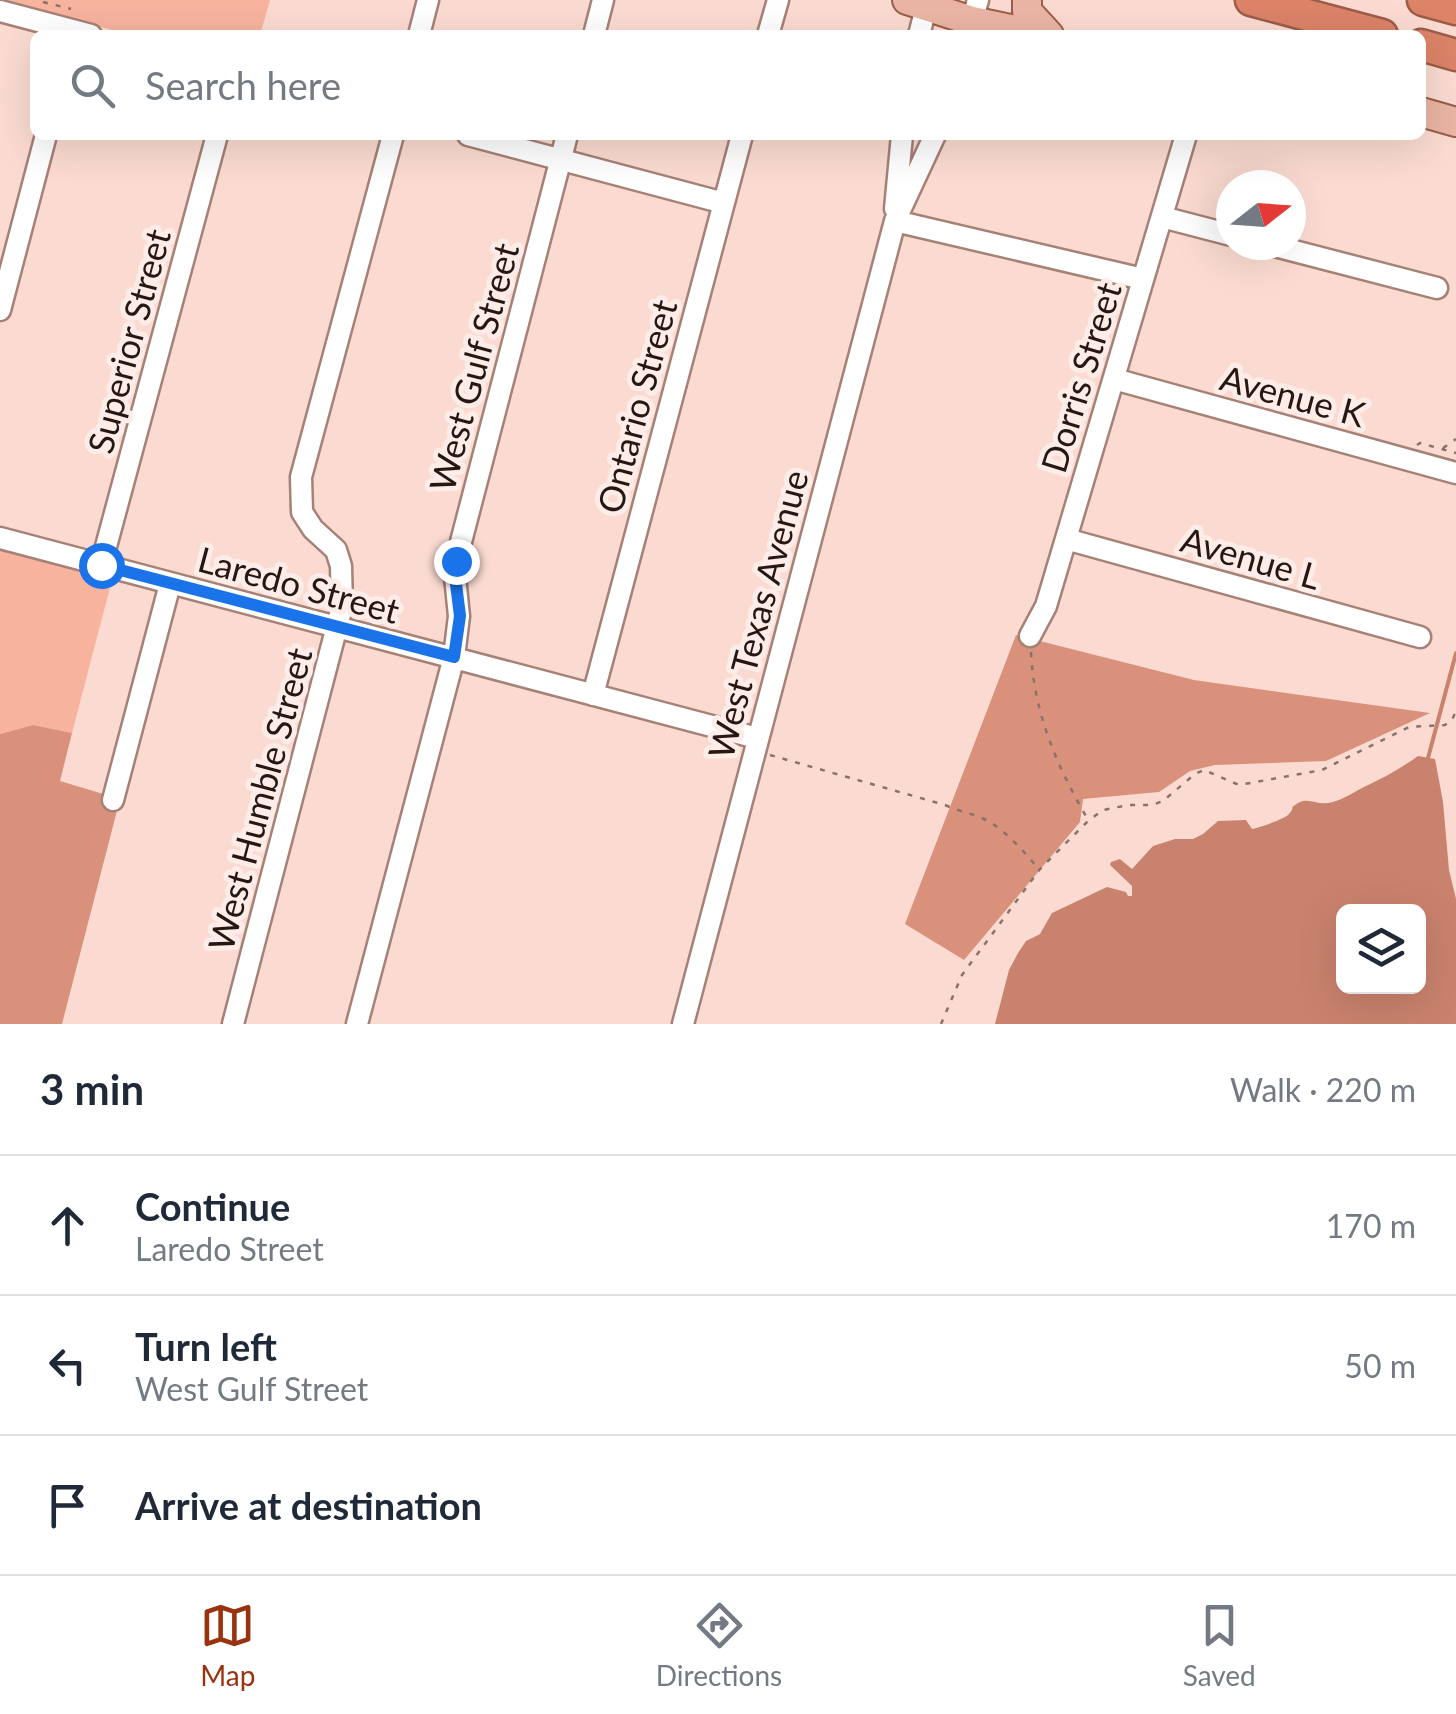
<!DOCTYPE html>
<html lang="en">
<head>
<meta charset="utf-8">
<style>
  body { margin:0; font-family:Lato,sans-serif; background:#f2f2f3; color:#1f2937 }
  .controls { position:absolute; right:30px; bottom:30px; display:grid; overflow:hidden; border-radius:15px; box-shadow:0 10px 40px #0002 }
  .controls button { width:90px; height:90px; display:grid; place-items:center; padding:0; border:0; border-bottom:2px solid #e0e1e3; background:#fff; color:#1f2937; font:50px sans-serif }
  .compass { position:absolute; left:1216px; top:170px; width:90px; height:90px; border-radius:50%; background:#fff; box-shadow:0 10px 40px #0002; rotate:73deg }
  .stop { position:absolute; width:30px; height:30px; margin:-22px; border:8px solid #1a73e8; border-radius:50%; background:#fff }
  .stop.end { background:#1a73e8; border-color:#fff; box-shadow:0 2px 10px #0008 }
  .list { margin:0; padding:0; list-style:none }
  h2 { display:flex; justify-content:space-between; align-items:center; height:130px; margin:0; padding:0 40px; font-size:42px }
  h2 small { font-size:32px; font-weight:400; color:#747a83 }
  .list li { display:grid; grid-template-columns:65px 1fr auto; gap:30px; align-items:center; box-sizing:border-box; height:140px; padding:0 40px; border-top:2px solid #e0e1e3 }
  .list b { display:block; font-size:38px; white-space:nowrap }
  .list p { margin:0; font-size:32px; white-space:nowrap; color:#747a83 }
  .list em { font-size:32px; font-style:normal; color:#747a83 }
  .icon { flex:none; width:55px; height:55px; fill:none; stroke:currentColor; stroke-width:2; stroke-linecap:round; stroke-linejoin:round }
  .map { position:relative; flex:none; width:1456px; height:1024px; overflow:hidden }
  .search { position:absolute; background:#fff; box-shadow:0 10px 40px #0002; left:30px; right:30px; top:30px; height:110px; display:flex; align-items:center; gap:25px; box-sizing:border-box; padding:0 35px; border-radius:15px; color:#747a83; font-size:38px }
  .sheet { height:550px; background:#fff }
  nav { display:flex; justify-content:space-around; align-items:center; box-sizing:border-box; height:140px; border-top:2px solid #e0e1e3; background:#fff; font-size:28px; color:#747a83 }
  nav a { display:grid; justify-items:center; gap:5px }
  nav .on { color:#99330f }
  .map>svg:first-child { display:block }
  .green { fill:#f7b39e }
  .forest { fill:#d9917b }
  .water { fill:#c9826d; fill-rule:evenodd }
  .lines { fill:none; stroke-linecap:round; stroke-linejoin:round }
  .stream { stroke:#c9826d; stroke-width:4 }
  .minor-casing { stroke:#a68176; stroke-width:25 }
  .major-casing { stroke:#9c5d4a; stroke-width:32 }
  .highway-casing { stroke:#9c5d4a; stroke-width:35 }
  .path { stroke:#89726b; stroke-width:2.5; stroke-dasharray:5 8; stroke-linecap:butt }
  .minor { stroke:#fff; stroke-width:20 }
  .major { stroke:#eab5a4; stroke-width:28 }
  .highway { stroke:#dc8368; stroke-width:30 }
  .route { stroke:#1a73e8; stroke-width:12 }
  .labels { text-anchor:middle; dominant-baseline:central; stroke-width:10; stroke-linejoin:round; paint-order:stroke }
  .street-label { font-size:35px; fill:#261713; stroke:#fdece7 }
</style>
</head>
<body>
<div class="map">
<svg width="1456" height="1024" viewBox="0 0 1456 1024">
  <rect width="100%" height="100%" fill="#fbdbd1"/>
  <path class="green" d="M0,0H270L260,35H131Z
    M0,546L113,576L72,733L33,725L0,734Z"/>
  <path class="forest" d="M1016,635L1194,680L1430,713L1326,761L1215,765L1190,771L1159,792L1083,799L1080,822L964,960L905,924Z
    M33,725L72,733L60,781L120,799L62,1024H0V734Z"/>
  <path class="water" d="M1418,756L1435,759L1443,802L1449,870L1456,899V1024H995L1009,970L1018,953L1026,941L1040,934L1052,913L1107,887L1126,892L1128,896H1132V886L1110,865L1111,862L1120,859L1132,869L1153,846L1175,839H1193L1203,834L1218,821L1246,820L1252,829C1258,828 1284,819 1288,815C1297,806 1287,810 1298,803C1308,797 1317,805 1328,803C1341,801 1352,793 1364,787C1383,778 1400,769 1418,756ZM1344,912H1418V986H1344Z"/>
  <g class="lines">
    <path class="stream" d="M1428,758L1456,653"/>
    <g class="minor-casing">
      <path id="minor" d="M0,11L91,35
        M419,35L428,0
        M594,35L603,0
        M768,35L778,0
        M919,35L928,0
        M968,35L978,0
        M468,135L724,203
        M895,209L902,135
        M1162,217L1231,235
        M895,221L1143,279
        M1271,245L1437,288
        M0,310L46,135
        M1114,379L1456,473
        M0,538L757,738
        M1066,539L1420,637
        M101,565L217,135
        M1030,636L1046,606L1186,135
        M593,695L742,135
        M113,800L170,584
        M233,1024L342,607L341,566L336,550L313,529L302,512L301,477L393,135
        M357,1024L454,657L459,616L455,577L456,561L567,135
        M683,1024L895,221L935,135"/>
    </g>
    <g class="major-casing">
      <path id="major" d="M907,0L972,21L1040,35
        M1027,0V11L1049,35
        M1421,112L1456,122"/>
    </g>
    <g class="highway-casing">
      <path id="highway" d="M1251,0L1382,35
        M1423,0L1456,9
        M1421,45L1456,55"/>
    </g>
    <path class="path" d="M43,2L71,9
      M1417,445L1420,443L1456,453
      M1443,448L1456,439
      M1031,652C1034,714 1057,766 1087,818
      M770,755L945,805C960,812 976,814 990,822C1009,834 1024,852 1038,868
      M941,1024L962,975L1040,869L1088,821L1103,810L1128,805H1152L1163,801L1195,774L1204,770L1239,785L1322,770L1409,727L1445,725L1452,720L1456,711"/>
    <use href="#minor" class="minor"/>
    <use href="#major" class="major"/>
    <use href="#highway" class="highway"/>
  </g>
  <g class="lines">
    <path class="route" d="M101,565L454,657L460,616L455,576L456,561"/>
  </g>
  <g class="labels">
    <g class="street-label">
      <text transform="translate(128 341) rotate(-75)">Superior Street</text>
      <text transform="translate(473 367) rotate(-75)">West Gulf Street</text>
      <text transform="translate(1080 377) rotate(-73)">Dorris Street</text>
      <text transform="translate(1293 395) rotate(15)">Avenue K</text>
      <text transform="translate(636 406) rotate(-75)">Ontario Street</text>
      <text transform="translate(1251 557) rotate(16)">Avenue L</text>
      <text transform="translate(299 584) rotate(15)">Laredo Street</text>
      <text transform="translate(757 614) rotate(-75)">West Texas Avenue</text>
      <text transform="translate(259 799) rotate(-75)">West Humble Street</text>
    </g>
  </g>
</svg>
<div class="controls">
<button><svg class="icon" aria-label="layers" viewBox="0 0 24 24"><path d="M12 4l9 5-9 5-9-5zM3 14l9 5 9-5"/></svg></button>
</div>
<svg class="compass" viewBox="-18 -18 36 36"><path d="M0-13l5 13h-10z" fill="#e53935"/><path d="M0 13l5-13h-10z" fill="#747a83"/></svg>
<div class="stop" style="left:101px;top:565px"></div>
<div class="stop end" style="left:456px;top:561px"></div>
<div class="search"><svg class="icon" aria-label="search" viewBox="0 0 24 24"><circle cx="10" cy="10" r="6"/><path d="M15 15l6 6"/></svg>Search here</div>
</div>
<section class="sheet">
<h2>3 min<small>Walk · 220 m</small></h2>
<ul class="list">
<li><svg class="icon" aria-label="ahead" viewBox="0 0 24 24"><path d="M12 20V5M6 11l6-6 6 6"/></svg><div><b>Continue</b><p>Laredo Street</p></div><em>170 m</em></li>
<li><svg class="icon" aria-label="left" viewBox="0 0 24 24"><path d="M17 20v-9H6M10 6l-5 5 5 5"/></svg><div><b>Turn left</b><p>West Gulf Street</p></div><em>50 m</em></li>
<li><svg class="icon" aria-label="arrive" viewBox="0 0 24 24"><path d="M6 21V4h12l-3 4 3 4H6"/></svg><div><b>Arrive at destination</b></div></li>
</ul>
</section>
<nav>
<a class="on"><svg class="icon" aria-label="map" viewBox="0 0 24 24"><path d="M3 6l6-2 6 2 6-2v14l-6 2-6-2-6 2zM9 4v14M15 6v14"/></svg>Map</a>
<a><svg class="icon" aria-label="directions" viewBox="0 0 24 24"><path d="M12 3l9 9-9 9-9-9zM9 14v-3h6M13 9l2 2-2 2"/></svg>Directions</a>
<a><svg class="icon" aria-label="saved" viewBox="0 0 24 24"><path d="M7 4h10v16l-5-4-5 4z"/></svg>Saved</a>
</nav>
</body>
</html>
